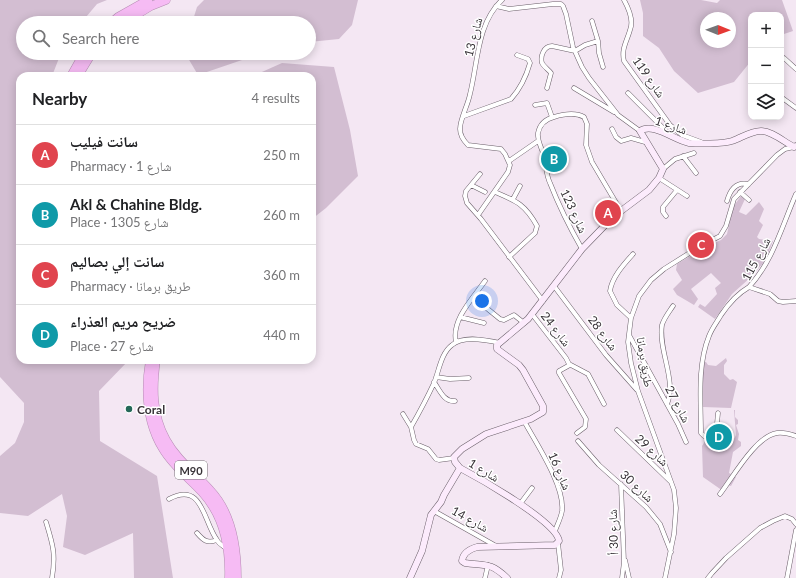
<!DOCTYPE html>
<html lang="en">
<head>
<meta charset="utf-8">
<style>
  body { margin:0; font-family:Lato,"Noto Naskh Arabic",sans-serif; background:#f2f2f2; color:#202124 }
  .controls { position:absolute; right:12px; top:12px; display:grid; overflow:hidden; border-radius:8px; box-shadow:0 2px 10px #0003 }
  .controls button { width:36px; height:36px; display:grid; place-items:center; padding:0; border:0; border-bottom:1px solid #e0e0e0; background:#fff; color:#202124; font:20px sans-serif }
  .compass { position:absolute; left:700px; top:12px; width:36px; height:36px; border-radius:50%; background:#fff; box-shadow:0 2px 10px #0003; rotate:91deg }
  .you { position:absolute; left:482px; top:301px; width:14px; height:14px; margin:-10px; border:3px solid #fff; border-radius:50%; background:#1a73e8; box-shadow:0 0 0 6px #1a73e833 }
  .badge { display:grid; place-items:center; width:26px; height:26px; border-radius:50%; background:#246858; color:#fff; font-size:13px; font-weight:700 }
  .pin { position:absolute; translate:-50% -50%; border:2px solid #fff; box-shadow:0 1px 4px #0006 }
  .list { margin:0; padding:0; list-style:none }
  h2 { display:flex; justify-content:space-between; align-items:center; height:52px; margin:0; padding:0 16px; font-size:17px }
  h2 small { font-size:13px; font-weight:400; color:#757577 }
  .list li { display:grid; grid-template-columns:26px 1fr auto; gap:12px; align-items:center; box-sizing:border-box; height:60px; padding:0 16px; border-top:1px solid #e0e0e0 }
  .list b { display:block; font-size:15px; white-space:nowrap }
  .list p { margin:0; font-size:13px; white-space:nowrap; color:#757577 }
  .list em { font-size:13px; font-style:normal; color:#757577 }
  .icon { flex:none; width:22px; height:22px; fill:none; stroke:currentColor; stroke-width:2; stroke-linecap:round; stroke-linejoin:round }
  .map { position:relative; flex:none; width:796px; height:578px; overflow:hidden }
  .search { position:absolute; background:#fff; box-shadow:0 2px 10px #0003; left:16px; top:16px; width:300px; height:44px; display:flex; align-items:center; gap:10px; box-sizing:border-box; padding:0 14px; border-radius:22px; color:#757577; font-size:15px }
  .panel { position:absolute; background:#fff; box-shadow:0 2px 10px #0003; left:16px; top:72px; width:300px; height:292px; border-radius:12px }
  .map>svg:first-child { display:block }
  .green { fill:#d3bed2; fill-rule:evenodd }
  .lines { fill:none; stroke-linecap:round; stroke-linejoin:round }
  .street-casing { stroke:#6a5f69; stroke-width:5 }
  .secondary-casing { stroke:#6a5f69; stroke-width:7 }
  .highway-casing { stroke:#b48bb2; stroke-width:9 }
  .street { stroke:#fff; stroke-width:4 }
  .secondary { stroke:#fcebfc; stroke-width:6 }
  .highway { stroke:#f6bbf4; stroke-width:8 }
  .poi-dot { fill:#246858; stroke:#fff; stroke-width:1.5 }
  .labels { text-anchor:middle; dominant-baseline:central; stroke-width:3; stroke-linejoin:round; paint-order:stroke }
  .shield { fill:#fff; stroke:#747074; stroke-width:1 }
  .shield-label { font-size:11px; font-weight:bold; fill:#383338 }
  .street-label { font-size:12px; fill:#383338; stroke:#fff }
  .poi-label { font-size:12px; font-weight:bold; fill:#383338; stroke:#fff; text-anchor:start }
</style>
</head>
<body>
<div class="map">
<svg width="796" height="578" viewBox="0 0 796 578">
  <rect width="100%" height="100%" fill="#f4e7f3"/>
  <path class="green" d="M0,0H107L97,4L81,23H23V53H61L52,76H20V360H129L99,391L100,441L157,476L173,578H134L133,533L85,555L63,547L67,516L62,494L28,516L0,513V456L15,443L24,422V403L0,377Z
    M204,0H358L352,25L339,39L309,42V23H192L197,7Z
    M640,0H701L717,3L720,0H782L793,31L781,35V15H751V61L734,82L698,93L674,71L659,48L643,36V13ZM706,18H730V42H706Z
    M185,53H263L198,75Z
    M282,63L334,67L350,130L358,176L326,208L312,219V76H253Z
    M741,196L745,199L739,212L746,215L759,202L764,209L759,221L763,225L757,237L759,239L773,241L765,261L751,277L732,294L715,319L698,307L700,304L705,307L717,294L715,288L721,283L711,273L691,289L698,299L694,305L677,295L673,289L682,280L676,270L677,264L707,246L721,240L727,234L733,207Z
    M726,358L727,361L724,365V374L730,380L733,379L737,382L731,408L703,407L702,402L703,361L706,362L708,365L716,366Z
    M734,410H735V417L738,420V424L736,425L739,434L738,440L741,442V446L733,452L729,473L736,477L731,486L728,485L723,491L703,477L702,446L709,435L732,443L736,435Z"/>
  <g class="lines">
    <g class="street-casing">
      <path id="street" d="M624,0C629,9 634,20 630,30C627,41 621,49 624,61L670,125L682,135L701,142
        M496,6L509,9L553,4H561L563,6L566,14L573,47L582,67L589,78L618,115L640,131
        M592,21L598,41L599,53L603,67
        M784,58L796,69
        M547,88L551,73C549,70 544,67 542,63C540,56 544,46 552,46L575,51L585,45L598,41
        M574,88L614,112
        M628,93L667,132
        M781,97L796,108
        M535,105L547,103L552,117
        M464,116L511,99C521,88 526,77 530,63L528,59L517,55
        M612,129L616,137L621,141L631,138L645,142
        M683,156L696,173
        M509,161L538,141
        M663,169L675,159L694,153
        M480,174L466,191L465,196L467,203L481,219L543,301
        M659,178L687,196
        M471,185L485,192
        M495,192C516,201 525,204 537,226L535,233L509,257
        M740,192L749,200
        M796,194C782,226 773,261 749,287L770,294L778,301L783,302L796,301
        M513,199L520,186
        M727,201C730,190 736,181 749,184
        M478,215L508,172L510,165L505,154L501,149L468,145C464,141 460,136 460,129C460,119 468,105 470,94C478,62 477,23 502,0
        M666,216L663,212V207L677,190
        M582,249C570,228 559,206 550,183C546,175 546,165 544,156C542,148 537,141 538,133C540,123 546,119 554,117C564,114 575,112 584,117L587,124L586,145L592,162L621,211
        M554,286L606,355L637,390
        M473,297L500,319L504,320L514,315L524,323
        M532,314L566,358L569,364L568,366L559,371V373L586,419L585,427L577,433
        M460,317L484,323
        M631,318L617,305L610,291C612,277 624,264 633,254
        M629,335L678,424L686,442
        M456,342C451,320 473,298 485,281
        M569,364L588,374L604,404
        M436,377L450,379L469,378
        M434,382C440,391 444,402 455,401
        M667,404C677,381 658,350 662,325C664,318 669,312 673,306
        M718,413L716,434L713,436H704L701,433C701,401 697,366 709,336C712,328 717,322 721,315C729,303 737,294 749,287
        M403,414L411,427L414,440L416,444L428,449L436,459L439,460L454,458
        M524,421C536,443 565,486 562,511C561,518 557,525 555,531
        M411,427C419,413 427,398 434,383C439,371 441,353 452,345C463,335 487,340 500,343
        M617,430L671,482
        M578,441L599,465L646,507L660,524L671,552
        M621,484L624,562L622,578
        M720,494C733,477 756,436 777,433C784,432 790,434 796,436
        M169,499C203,481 203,521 217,540C219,544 223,546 226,548
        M520,504L532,488
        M434,511L496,546
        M46,522C53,545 56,554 52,578
        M197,533C203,540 207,544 217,540
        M558,543L561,570L559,578
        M625,560L629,578
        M485,578L488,565
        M665,578L674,534L676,508L674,490L638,391L631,363L628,342L631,318L639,296L651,280L664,269L699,247L720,236L726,226L734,199L777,155L785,149L794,147
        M708,578L712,573L726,558L760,528L773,521L785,516L792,519L796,524
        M787,578L796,530"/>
    </g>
    <g class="secondary-casing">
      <path id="secondary" d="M410,578L422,551L431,515L441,502L444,495L460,468
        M507,578C490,562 486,566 465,563L462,561C463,553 470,549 477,547L555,545L559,541C557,522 479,478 460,468L455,462L454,457L462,449L486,434L531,419L543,412V406L523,370L519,365L497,349V345L528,319L582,249L613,217L649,190L659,178L663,169L640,131C653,122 674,140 689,143C698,144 723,144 732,141C741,138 751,131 761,131C772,131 784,142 794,147L796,146"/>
    </g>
    <g class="highway-casing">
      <path id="highway" d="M111,23L118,17L148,0
        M123,23L151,6L166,0
        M71,76L84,53
        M78,76L92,53
        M150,360C145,390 147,423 163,449C173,466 189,478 202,492C224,516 230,547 229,578
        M156,360C152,388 152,415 166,440C177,460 195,473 210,490C232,513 237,547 237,578"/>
    </g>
    <use href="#street" class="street"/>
    <use href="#secondary" class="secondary"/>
    <use href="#highway" class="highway"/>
  </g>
  <circle class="poi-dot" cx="129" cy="409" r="4"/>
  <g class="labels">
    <rect class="shield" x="175" y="461" width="32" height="18" rx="3"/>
    <g class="shield-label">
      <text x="191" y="470">M90</text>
    </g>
    <g class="street-label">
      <text transform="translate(473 37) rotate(-75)">شارع 13</text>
      <text transform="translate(649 77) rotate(55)">شارع 119</text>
      <text transform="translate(671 125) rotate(19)">شارع 1</text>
      <text transform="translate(574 211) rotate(65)">شارع 123</text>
      <text transform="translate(756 259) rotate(-62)">شارع 115</text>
      <text transform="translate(556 329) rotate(52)">شارع 24</text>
      <text transform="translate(603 333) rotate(53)">شارع 28</text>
      <text transform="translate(645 362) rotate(81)">طريق برمانا</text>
      <text transform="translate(678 404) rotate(62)">شارع 27</text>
      <text transform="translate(652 450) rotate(43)">شارع 29</text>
      <text transform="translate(484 470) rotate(31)">شارع 1</text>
      <text transform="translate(560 471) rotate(67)">شارع 16</text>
      <text transform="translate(637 486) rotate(43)">شارع 30</text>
      <text transform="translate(470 519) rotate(29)">شارع 14</text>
      <text transform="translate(613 532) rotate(-92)">شارع 30 أ</text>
    </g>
    <g class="poi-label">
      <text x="137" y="409">Coral</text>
    </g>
  </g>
</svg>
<div class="controls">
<button>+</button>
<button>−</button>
<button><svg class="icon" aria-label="layers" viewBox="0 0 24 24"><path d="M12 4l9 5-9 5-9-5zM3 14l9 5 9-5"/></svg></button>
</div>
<svg class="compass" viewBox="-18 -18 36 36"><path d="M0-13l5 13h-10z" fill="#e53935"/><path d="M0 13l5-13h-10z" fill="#757577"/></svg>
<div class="you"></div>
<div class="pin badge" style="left:608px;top:213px;background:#e0444e">A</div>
<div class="pin badge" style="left:554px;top:159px;background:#0f9aa8">B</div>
<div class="pin badge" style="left:701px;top:245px;background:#e0444e">C</div>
<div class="pin badge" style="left:719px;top:437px;background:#0f9aa8">D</div>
<div class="search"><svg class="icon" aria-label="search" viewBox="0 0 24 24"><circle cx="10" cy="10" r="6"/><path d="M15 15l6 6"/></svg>Search here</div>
<section class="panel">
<h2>Nearby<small>4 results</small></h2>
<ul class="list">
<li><span class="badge" style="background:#e0444e">A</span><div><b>سانت فيليب</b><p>Pharmacy · شارع 1</p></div><em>250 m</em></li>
<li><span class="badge" style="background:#0f9aa8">B</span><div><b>Akl &amp; Chahine Bldg.</b><p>Place · شارع 1305</p></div><em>260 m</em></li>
<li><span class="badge" style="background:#e0444e">C</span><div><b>سانت إلي بصاليم</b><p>Pharmacy · طريق برمانا</p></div><em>360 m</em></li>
<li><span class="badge" style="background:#0f9aa8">D</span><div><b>ضريح مريم العذراء</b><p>Place · شارع 27</p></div><em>440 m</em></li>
</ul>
</section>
</div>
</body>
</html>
